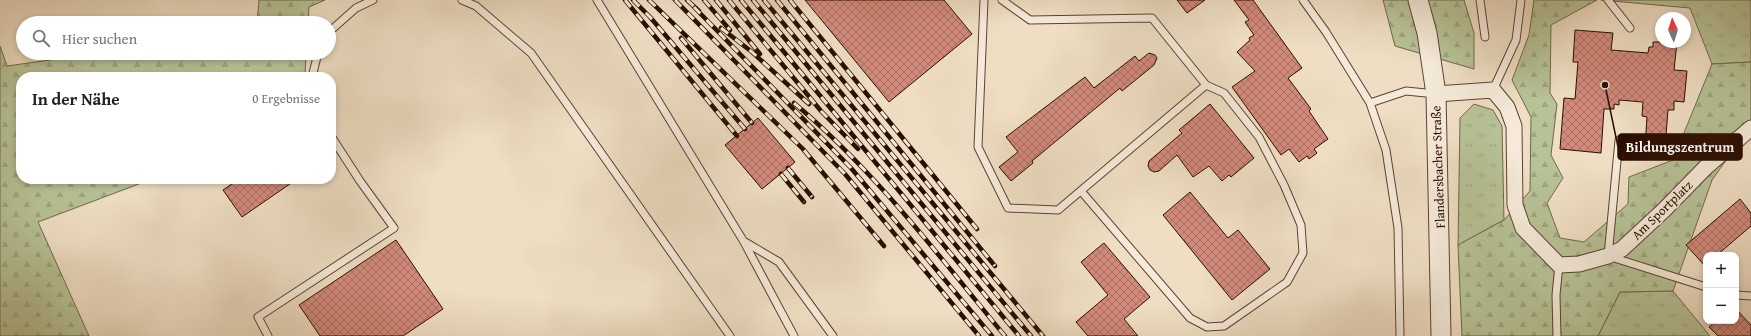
<!DOCTYPE html>
<html lang="de">
<head>
<meta charset="utf-8">
<style>
  body { margin:0; font-family:"Gentium Book Plus",serif; background:#f6f6f6; color:#222 }
  .controls { position:absolute; right:12px; bottom:12px; display:grid; overflow:hidden; border-radius:8px; box-shadow:0 2px 6px #0003 }
  .controls button { width:36px; height:36px; display:grid; place-items:center; padding:0; border:0; border-bottom:1px solid #e0e0e0; background:#fff; color:#222; font:20px sans-serif }
  .compass { position:absolute; left:1655px; top:12px; width:36px; height:36px; border-radius:50%; background:#fff; box-shadow:0 2px 6px #0003; rotate:356deg }
  .list { margin:0; padding:0; list-style:none }
  h2 { display:flex; justify-content:space-between; align-items:center; height:52px; margin:0; padding:0 16px; font-size:17px }
  h2 small { font-size:13px; font-weight:400; color:#767676 }
  .icon { flex:none; width:22px; height:22px; fill:none; stroke:currentColor; stroke-width:2; stroke-linecap:round; stroke-linejoin:round }
  .map { position:relative; flex:none; width:1751px; height:336px; overflow:hidden }
  .search { position:absolute; background:#fff; box-shadow:0 2px 6px #0003; left:16px; top:16px; width:320px; height:44px; display:flex; align-items:center; gap:10px; box-sizing:border-box; padding:0 14px; border-radius:22px; color:#767676; font-size:15px }
  .panel { position:absolute; background:#fff; box-shadow:0 2px 6px #0003; left:16px; top:72px; width:320px; height:112px; border-radius:16px }
  .map>svg:first-child { display:block }
  .grass { fill:url(#grass-tufts); stroke:#71684c }
  .forest { fill:url(#forest-firs); stroke:#71684c }
  .building { fill:url(#building-cross-hatch); stroke:#2b0e02 }
  .lines { fill:none; stroke-linecap:round; stroke-linejoin:round }
  .service-casing { stroke:#5c4232; stroke-width:9 }
  .minor-casing { stroke:#5c4232; stroke-width:17 }
  .tertiary-casing { stroke:#5c4232; stroke-width:21 }
  .service { stroke:#f5ead9; stroke-width:7 }
  .minor { stroke:#f5ead9; stroke-width:15 }
  .tertiary { stroke:#f5ead9; stroke-width:19 }
  .rail-casing { stroke:#2b0e02; stroke-width:4.5 }
  .rail { stroke:#f5ead9; stroke-width:3; stroke-dasharray:9; stroke-linecap:butt }
  .labels { text-anchor:middle; dominant-baseline:central; stroke-width:3.5; stroke-linejoin:round; paint-order:stroke }
  .street-label { font-size:13px; fill:#2b0e02; stroke:#f5ead9 }
  .leader { fill:none; stroke:#2b0e02; stroke-width:1.5 }
  .callout-dot { fill:#2b0e02; stroke:#f5ead9; stroke-width:1.5 }
  .callout { fill:#2b0e02; stroke:#2b0e02; stroke-width:1.5 }
  .callout-label { font-size:14px; text-anchor:middle; font-weight:bold; fill:#fff }
</style>
</head>
<body>
<div class="map">
<svg width="1751" height="336" viewBox="0 0 1751 336">
  <defs>
    <pattern id="grass-tufts" width="24" height="20" patternUnits="userSpaceOnUse"><rect width="24" height="20" fill="#b7c296"/><path d="M3 7l-1-3M5 7V3M7 7l1-3M15 17l-1-3M17 17v-4M19 17l1-3" fill="none" stroke="#9ea680"/></pattern>
    <pattern id="forest-firs" width="22" height="20" patternUnits="userSpaceOnUse"><rect width="22" height="20" fill="#b7c296"/><path d="M5 1l3.5 6h-7zM16 11l3.5 6h-7z" fill="#9ea680"/></pattern>
    <pattern id="building-cross-hatch" width="8" height="8" patternUnits="userSpaceOnUse"><rect width="8" height="8" fill="#d28a7b"/><path d="M0 0l8 8M0 8l8-8" fill="none" stroke="#ab6f63"/></pattern>
  </defs>
  <rect width="100%" height="100%" fill="#efdec4"/>
  <filter id="stains"><feTurbulence type="fractalNoise" baseFrequency=".005" numOctaves="4"/><feColorMatrix values="0 0 0 0 .2 0 0 0 0 .09 0 0 0 0 .02 0 0 0 .5 -.17"/></filter>
  <radialGradient id="worn" r=".72"><stop offset=".6" stop-color="#630" stop-opacity="0"/><stop offset="1" stop-color="#630" stop-opacity=".3"/></radialGradient>
  <path class="grass" d="M1601,0H1751V62L1712,64L1690,8Z
    M1474,104L1493,110L1502,126L1504,220L1458,245L1460,118Z
    M1673,291L1710,336H1598L1620,292Z"/>
  <path class="forest" d="M259,0H325L309,7L308,23H257Z
    M1383,0H1464L1474,33V69L1395,46Z
    M1534,0H1597L1551,25L1550,93L1557,104L1551,155L1563,178L1547,203L1560,238L1584,242L1628,204L1629,177L1673,160L1712,64L1751,62V125L1712,180L1673,291L1620,292L1598,336H1462L1458,245L1504,220L1530,191L1531,117L1512,80L1529,35Z
    M0,46L7,66L100,53H306L305,77H21V179H152L38,222L89,336H0Z"/>
  <path class="building" d="M805,0H944L972,34L889,102Z
    M1177,0H1205L1187,13Z
    M1234,0H1253L1302,68L1288,78L1311,109L1309,111L1328,139L1314,149L1317,153L1309,159L1307,156L1299,162L1289,149L1281,155L1232,87L1255,71L1237,52L1250,40L1249,38L1254,35L1245,22L1249,20Z
    M1575,30L1613,33L1611,50L1648,53L1649,47H1653V42H1677L1674,70L1687,71L1684,102L1674,101V110H1668L1665,148L1645,147L1647,117L1642,116L1643,102L1619,100V105L1614,104V109H1604L1601,153L1560,149L1564,98L1575,99L1578,62H1573Z
    M1149,53L1155,55L1157,58L1154,65L1122,91L1120,88L1032,161L1033,163L1011,181L999,167L1018,152L1006,137L1085,77L1094,88L1135,56L1139,61Z
    M1210,104L1254,158L1231,177L1229,175L1222,181L1209,166L1193,177L1177,155L1159,171L1154,172L1150,170L1148,166L1149,161L1182,133L1179,130Z
    M758,118L795,162L762,189L725,145Z
    M239,179H297L242,217L223,190Z
    M1190,192L1228,238L1238,230L1270,269L1232,300L1163,215Z
    M1740,199L1751,213V226L1717,255H1706V267L1686,245Z
    M396,240L443,309L403,336H320L299,305Z
    M1104,243L1150,297L1124,319L1138,336H1088L1076,322L1108,295L1081,262Z
    M1736,309L1751,325V336H1718L1709,327L1716,321H1736Z"/>
  <g class="lines">
    <g class="service-casing">
      <path id="service" d="M462,0L476,6L531,53L730,336
        M597,0L744,242L794,336
        M984,0L978,147L1008,208L1058,210L1206,85L1152,18L1030,20L1002,0
        M1303,0L1326,32L1370,103L1386,150L1398,228L1400,336
        M1480,0L1485,37
        M1608,0L1630,28
        M329,32L356,8L373,0
        M312,77L318,53
        M1493,90L1516,40L1521,0
        M1370,103L1406,91L1436,94
        M1619,140L1608,256L1706,287
        M1081,191L1190,318L1207,327L1224,326L1287,282L1303,253L1301,225L1284,185L1259,137L1224,93L1206,85
        M745,242L779,262L833,336
        M1736,295L1751,296
        M268,336L258,317L394,228L360,181L331,136
        M1557,336L1556,295L1559,265"/>
    </g>
    <g class="minor-casing">
      <path id="minor" d="M1436,94L1493,90L1507,107L1514,126L1515,205L1523,228L1559,265L1579,264L1608,256L1622,249L1664,210L1706,167L1751,128"/>
    </g>
    <g class="tertiary-casing">
      <path id="tertiary" d="M1418,0L1427,33L1436,94L1441,336"/>
    </g>
    <use href="#service" class="service"/>
    <use href="#minor" class="minor"/>
    <use href="#tertiary" class="tertiary"/>
    <g class="rail-casing">
      <path id="rail" d="M625,0L737,136
        M633,0L650,17L745,129
        M649,0L803,149L884,246
        M675,0L845,174L979,336
        M687,0L699,11
        M704,0L730,30
        M716,0L760,54
        M729,0L821,111L858,149
        M741,0L1019,336
        M753,0L1031,336
        M764,0L1043,336
        M777,0L995,266
        M790,0L977,229
        M694,7L851,168L992,336
        M721,28L752,52L809,104
        M681,38L752,123
        M794,103C875,171 938,255 1005,336
        M788,168L812,197
        M781,174L804,202"/>
    </g>
    <use href="#rail" class="rail"/>
  </g>
  <g class="labels">
    <g class="street-label">
      <text transform="translate(1438 167) rotate(-92)">Flandersbacher Straße</text>
      <text transform="translate(1662 210) rotate(-44)">Am Sportplatz</text>
    </g>
  </g>
  <path class="leader" d="M1605 85L1618 147"/>
  <circle class="callout-dot" cx="1605" cy="85" r="4"/>
  <rect class="callout" x="1618" y="134" width="124" height="26" rx="4"/>
  <g class="callout-label">
    <text x="1680" y="152">Bildungszentrum</text>
  </g>
  <rect width="100%" height="100%" filter="url(#stains)"/>
  <rect width="100%" height="100%" fill="url(#worn)"/>
</svg>
<div class="controls">
<button>+</button>
<button>−</button>
</div>
<svg class="compass" viewBox="-18 -18 36 36"><path d="M0-13l5 13h-10z" fill="#e53935"/><path d="M0 13l5-13h-10z" fill="#767676"/></svg>
<div class="search"><svg class="icon" aria-label="search" viewBox="0 0 24 24"><circle cx="10" cy="10" r="6"/><path d="M15 15l6 6"/></svg>Hier suchen</div>
<section class="panel">
<h2>In der Nähe<small>0 Ergebnisse</small></h2>
<ul class="list">
</ul>
</section>
</div>
</body>
</html>
